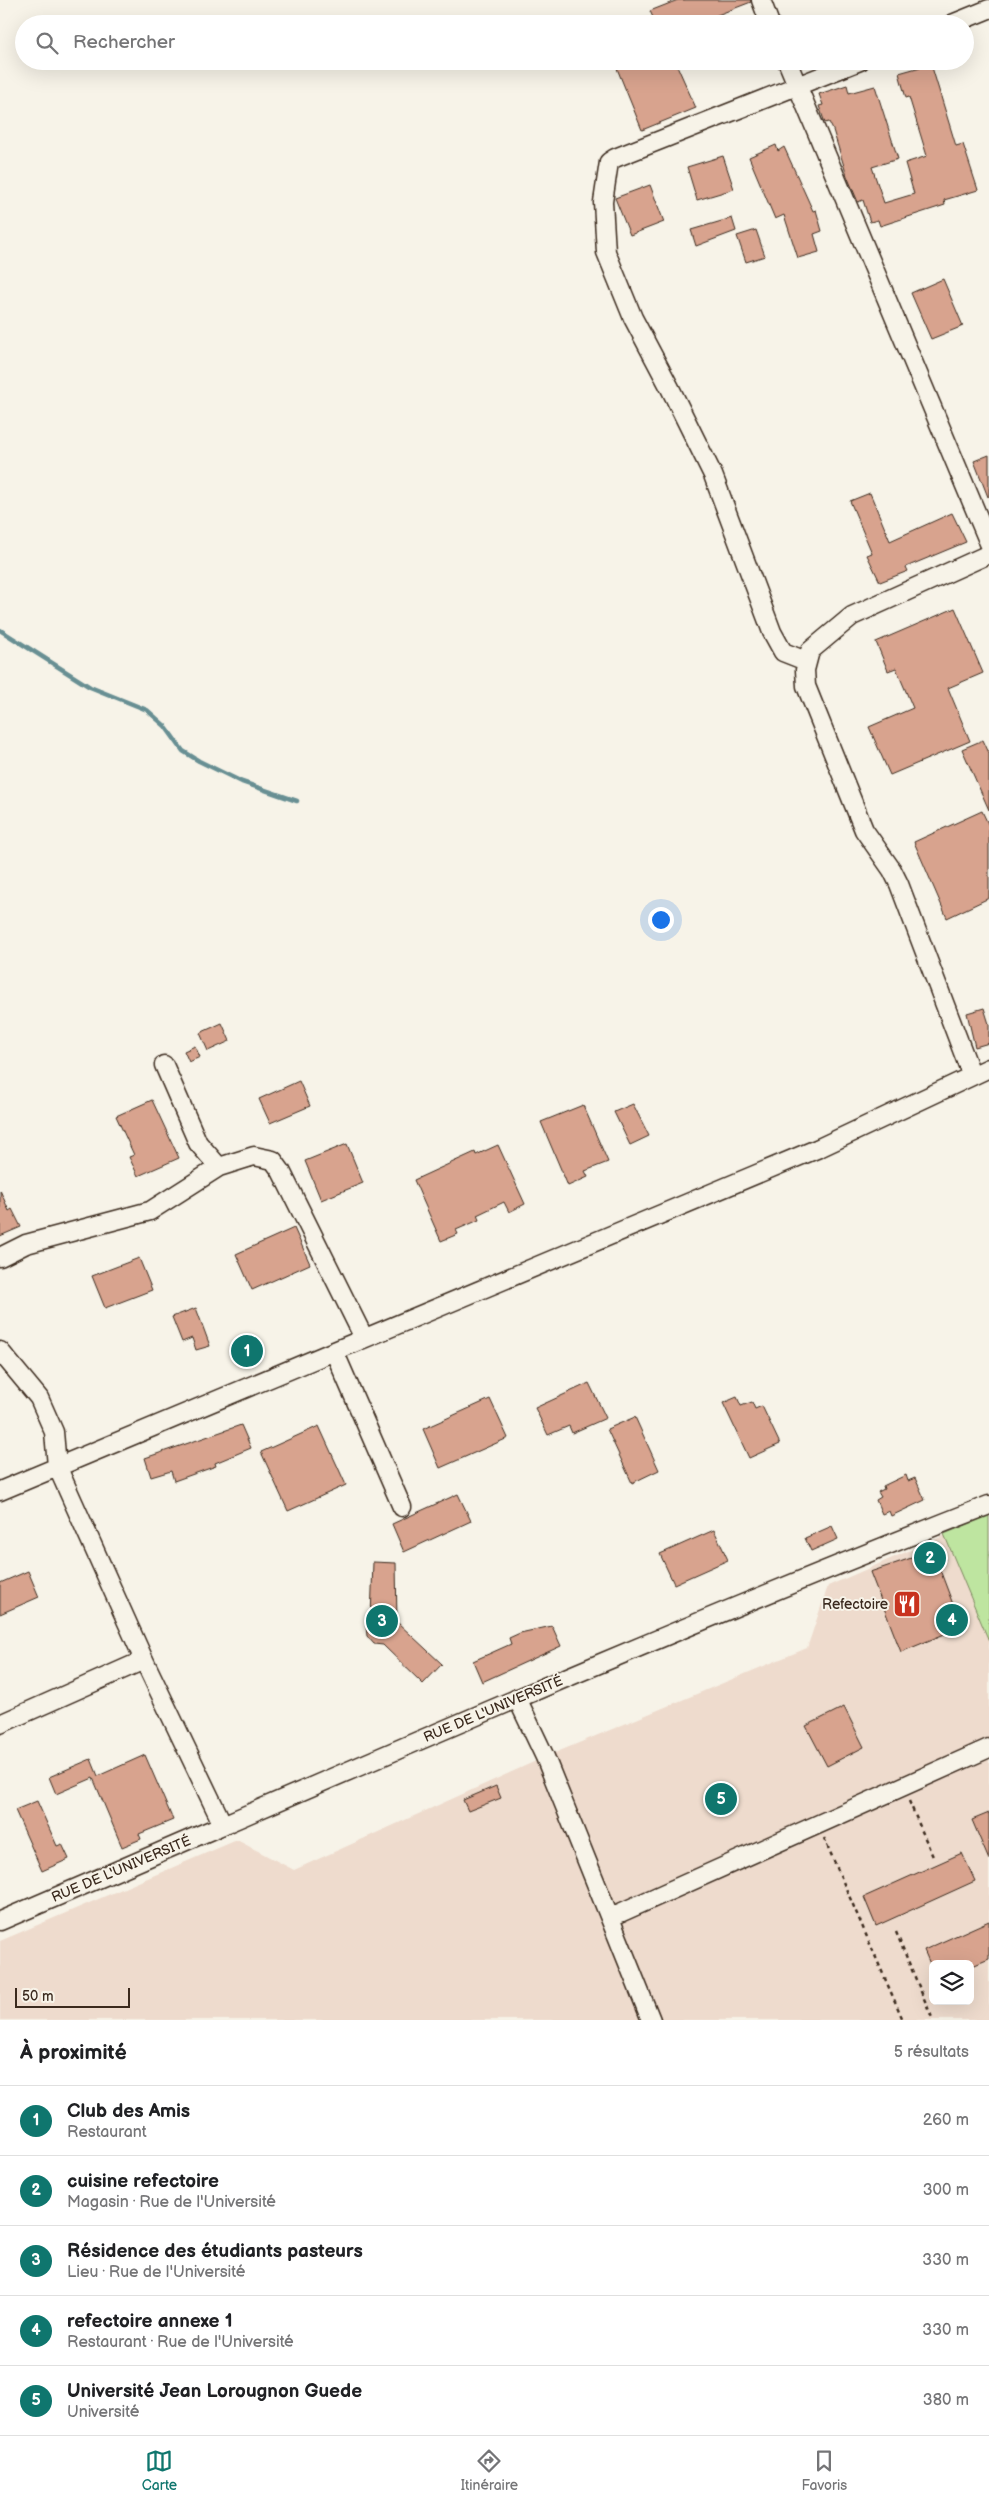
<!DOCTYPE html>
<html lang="fr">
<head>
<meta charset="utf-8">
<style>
  body { margin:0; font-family:"Balsamiq Sans",sans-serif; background:#f2f2f2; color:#202124 }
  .controls { position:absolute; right:15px; bottom:15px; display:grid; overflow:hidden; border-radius:8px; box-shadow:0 5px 20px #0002 }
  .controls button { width:45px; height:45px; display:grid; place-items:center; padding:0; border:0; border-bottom:1px solid #e0e0e0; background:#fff; color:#202124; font:25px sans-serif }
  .scale { position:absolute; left:15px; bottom:12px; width:115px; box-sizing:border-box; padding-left:5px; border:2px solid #3b2a1e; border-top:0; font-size:14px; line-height:18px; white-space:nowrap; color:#3b2a1e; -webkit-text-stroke:4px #f7f3e8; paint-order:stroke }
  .you { position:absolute; left:660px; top:919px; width:18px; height:18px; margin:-12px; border:4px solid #fff; border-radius:50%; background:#1a73e8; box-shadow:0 0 0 8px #1a73e833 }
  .badge { display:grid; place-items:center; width:32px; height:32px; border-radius:50%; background:#0f766e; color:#fff; font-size:16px; font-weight:700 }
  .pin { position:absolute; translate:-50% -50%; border:2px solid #fff; box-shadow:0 1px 5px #0006 }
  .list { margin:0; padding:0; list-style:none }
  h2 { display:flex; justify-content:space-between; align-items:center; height:65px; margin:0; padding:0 20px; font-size:21px }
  h2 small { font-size:16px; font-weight:400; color:#757577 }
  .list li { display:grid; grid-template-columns:32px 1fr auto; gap:15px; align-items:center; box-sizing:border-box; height:70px; padding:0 20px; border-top:1px solid #e0e0e0 }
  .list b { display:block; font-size:19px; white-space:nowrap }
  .list p { margin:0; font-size:16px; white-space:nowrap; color:#757577 }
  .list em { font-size:16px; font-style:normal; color:#757577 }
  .icon { flex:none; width:28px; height:28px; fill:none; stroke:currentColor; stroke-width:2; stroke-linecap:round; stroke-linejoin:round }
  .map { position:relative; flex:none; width:989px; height:2020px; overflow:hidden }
  .search { position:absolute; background:#fff; box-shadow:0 5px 20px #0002; left:15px; right:15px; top:15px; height:55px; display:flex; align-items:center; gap:12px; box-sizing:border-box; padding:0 18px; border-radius:28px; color:#757577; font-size:19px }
  .sheet { height:415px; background:#fff }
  nav { display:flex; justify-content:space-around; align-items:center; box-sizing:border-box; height:70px; border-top:1px solid #e0e0e0; background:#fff; font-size:14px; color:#757577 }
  nav a { display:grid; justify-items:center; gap:2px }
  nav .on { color:#0f766e }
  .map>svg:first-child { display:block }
  .built { fill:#eedbcd; fill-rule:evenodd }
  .green { fill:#bee5a0; stroke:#7c885f }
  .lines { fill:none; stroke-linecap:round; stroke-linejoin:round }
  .stream { stroke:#678f93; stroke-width:4.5 }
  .building { fill:#d8a38e; stroke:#3b2a1e }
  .minor-casing { stroke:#3b2a1e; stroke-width:21 }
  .path { stroke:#3b2a1e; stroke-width:2.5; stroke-dasharray:4 4; stroke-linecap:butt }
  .minor { stroke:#f7f3e8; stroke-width:18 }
  .labels { text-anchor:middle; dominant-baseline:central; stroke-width:4; stroke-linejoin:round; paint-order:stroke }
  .poi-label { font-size:14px; fill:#3b2a1e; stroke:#f7f3e8; text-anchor:end }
  .street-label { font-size:14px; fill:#3b2a1e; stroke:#f7f3e8 }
</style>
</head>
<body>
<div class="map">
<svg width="989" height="2020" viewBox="0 0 989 2020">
  <rect width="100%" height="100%" fill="#f7f3e8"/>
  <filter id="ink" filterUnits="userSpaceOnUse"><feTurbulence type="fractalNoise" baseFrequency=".02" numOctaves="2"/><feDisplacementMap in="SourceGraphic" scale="10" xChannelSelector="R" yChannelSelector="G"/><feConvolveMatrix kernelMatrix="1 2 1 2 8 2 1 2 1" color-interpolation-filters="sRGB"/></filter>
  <g filter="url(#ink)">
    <path class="built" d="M989,1516V2020H0V1941L237,1840L294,1870L545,1757L807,1648L828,1586ZM933,1964H970V2001H933Z"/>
    <path class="green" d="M989,1516V1641L944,1534Z"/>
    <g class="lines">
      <path class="stream" d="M0,630L90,687L147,710L165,726L183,751L199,761L242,782L297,801"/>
    </g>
    <path class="building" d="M678,0H751V2L694,24H656L650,11Z
      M614,61H675L696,108L642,130Z
      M931,64L956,146L963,144L978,190L944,200L945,205L880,226L878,220L870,222L863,200L858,202L847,176L833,130L829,122L825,123L819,106L823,105L819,94L847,85L849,93L875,86L898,159L872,167L884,203L914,194L905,163L927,156L909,97L906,98L899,73Z
      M776,145L778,151L784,147L813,211L816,210L822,231L814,234L819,252L798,258L784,215L775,219L749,157Z
      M723,156L734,189L697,200L687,167Z
      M650,185L664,222L630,235L615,198Z
      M732,218L736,231L696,246L691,230Z
      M756,230L765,256L746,262L737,236Z
      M943,279L963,326L931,339L911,293Z
      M989,455V496L988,497L974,461Z
      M870,493L890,541L952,513L966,542L906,567L908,571L880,582L867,555L872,553L850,501Z
      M955,608L983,673L948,688L970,741L890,775L869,727L913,708L896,668L888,671L876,642Z
      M983,740L989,753V810L962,749Z
      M982,811L989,826V898L947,918L914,842Z
      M984,1008L989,1024V1043L975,1047L967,1013Z
      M222,1023L230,1041L208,1051L200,1033Z
      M195,1046L200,1057L189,1062L184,1051Z
      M299,1081L310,1106L270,1123L259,1099Z
      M152,1100L179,1158L138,1176L129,1157L134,1155L116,1116Z
      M633,1104L649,1136L630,1145L614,1112Z
      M583,1105L608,1162L585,1171L588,1177L568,1186L541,1122Z
      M347,1144L363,1183L321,1200L305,1161Z
      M498,1145L525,1204L509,1212L504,1202L477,1215L479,1220L456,1230L458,1234L441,1241L414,1180L475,1152L476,1155Z
      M0,1190L9,1211L12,1209L21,1227L0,1236Z
      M294,1228L310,1264L252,1290L236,1254Z
      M139,1258L152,1290L105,1308L92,1276Z
      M196,1308L210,1346L196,1350L192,1338L182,1342L172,1317Z
      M589,1383L606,1418L572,1433L569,1426L548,1435L535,1408Z
      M737,1397L741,1406L752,1402L755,1409L762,1406L780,1444L749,1458L723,1403Z
      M490,1399L508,1438L440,1468L423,1429Z
      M635,1417L659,1470L632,1483L607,1429Z
      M241,1425L251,1448L215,1463L216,1466L174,1481L171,1471L151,1477L145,1458Z
      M319,1426L346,1485L288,1511L261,1452Z
      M906,1475L908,1481L915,1478L925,1500L891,1516L889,1511L882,1514L876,1500L881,1497L878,1492L884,1489L883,1486Z
      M458,1494L471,1521L404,1552L392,1524Z
      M832,1526L838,1539L811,1551L805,1538Z
      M714,1530L728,1560L674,1584L660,1554Z
      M941,1548L945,1560L937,1562L954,1607L956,1606L964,1626L901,1652L870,1572Z
      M373,1562L396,1563L397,1622L442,1664L423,1684L383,1645L374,1644L367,1636L366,1625L371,1617Z
      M28,1571L39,1597L0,1614V1583Z
      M552,1626L561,1646L482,1682L473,1661L511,1644L509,1638L520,1633Z
      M844,1707L864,1747L827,1766L806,1726Z
      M145,1755L173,1820L139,1834L141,1839L122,1847L93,1778L56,1794L49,1777L91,1759L98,1776Z
      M496,1786L501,1798L468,1811L463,1800Z
      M37,1801L57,1846L62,1844L69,1859L42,1871L15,1810Z
      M989,1813V1860L972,1820Z
      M962,1853L975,1881L876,1926L864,1897Z
      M989,1921V1959L970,1967V1964H930L924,1950Z"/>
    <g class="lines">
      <g class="minor-casing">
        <path id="minor" d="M761,0L770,24
          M952,24L989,9
          M787,61L989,543
          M806,661L783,652L772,632L713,475L670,388L633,318L606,252L603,202L609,162L615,158L860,61
          M164,1065L198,1143L219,1167L254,1156L273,1160L281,1171L364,1338
          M972,1076L899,884L892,870L864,830L806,686L805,670L810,651L852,616L989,554
          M0,1257L26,1244L150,1211L219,1167
          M0,1351L39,1398L54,1432L57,1466L144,1660L223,1825
          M334,1351L402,1507
          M0,1491L819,1148L989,1068
          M517,1698L545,1757L651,2020
          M0,1724L144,1660
          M611,1917L989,1748
          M0,1921C329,1780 656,1635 989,1505"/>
      </g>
      <path class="path" d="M909,1801L934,1859
        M824,1838L903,2020
        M896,1932L933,2020"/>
      <use href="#minor" class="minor"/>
    </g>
  </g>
  <defs>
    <g id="restaurant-square" transform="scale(1.4375)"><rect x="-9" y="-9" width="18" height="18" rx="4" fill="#c8321e" stroke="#f7f3e8"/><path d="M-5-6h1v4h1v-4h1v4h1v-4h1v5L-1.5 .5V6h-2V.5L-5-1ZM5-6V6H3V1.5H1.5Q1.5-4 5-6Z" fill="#fff"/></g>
  </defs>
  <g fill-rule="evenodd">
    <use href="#restaurant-square" x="907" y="1604"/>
  </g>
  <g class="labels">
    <g class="poi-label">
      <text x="888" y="1604">Refectoire</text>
    </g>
    <g class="street-label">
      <text transform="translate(493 1709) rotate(-23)">RUE DE L'UNIVERSITÉ</text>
      <text transform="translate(121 1869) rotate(-23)">RUE DE L'UNIVERSITÉ</text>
    </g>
  </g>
</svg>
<div class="controls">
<button><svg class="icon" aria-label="layers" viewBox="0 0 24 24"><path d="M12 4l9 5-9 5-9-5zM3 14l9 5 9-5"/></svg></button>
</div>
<div class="scale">50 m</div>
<div class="you"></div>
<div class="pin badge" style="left:247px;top:1351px">1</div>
<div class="pin badge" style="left:930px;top:1558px">2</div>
<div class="pin badge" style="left:382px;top:1621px">3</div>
<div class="pin badge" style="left:952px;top:1620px">4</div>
<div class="pin badge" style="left:721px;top:1799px">5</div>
<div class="search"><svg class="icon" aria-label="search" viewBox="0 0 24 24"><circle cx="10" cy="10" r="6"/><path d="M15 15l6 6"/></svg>Rechercher</div>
</div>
<section class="sheet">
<h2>À proximité<small>5 résultats</small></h2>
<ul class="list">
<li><span class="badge">1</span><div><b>Club des Amis</b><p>Restaurant</p></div><em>260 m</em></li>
<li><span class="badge">2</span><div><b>cuisine refectoire</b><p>Magasin · Rue de l'Université</p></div><em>300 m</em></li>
<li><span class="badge">3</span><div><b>Résidence des étudiants pasteurs</b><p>Lieu · Rue de l'Université</p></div><em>330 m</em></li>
<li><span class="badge">4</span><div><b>refectoire annexe 1</b><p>Restaurant · Rue de l'Université</p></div><em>330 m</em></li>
<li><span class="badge">5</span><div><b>Université Jean Lorougnon Guede</b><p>Université</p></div><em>380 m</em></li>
</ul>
</section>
<nav>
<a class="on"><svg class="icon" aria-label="map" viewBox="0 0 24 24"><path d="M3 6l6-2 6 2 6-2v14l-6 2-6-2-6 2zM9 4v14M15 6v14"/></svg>Carte</a>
<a><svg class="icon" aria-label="directions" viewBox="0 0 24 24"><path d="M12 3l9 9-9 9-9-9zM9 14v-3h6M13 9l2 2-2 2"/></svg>Itinéraire</a>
<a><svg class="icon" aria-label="saved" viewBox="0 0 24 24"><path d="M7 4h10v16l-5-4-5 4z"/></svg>Favoris</a>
</nav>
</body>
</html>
